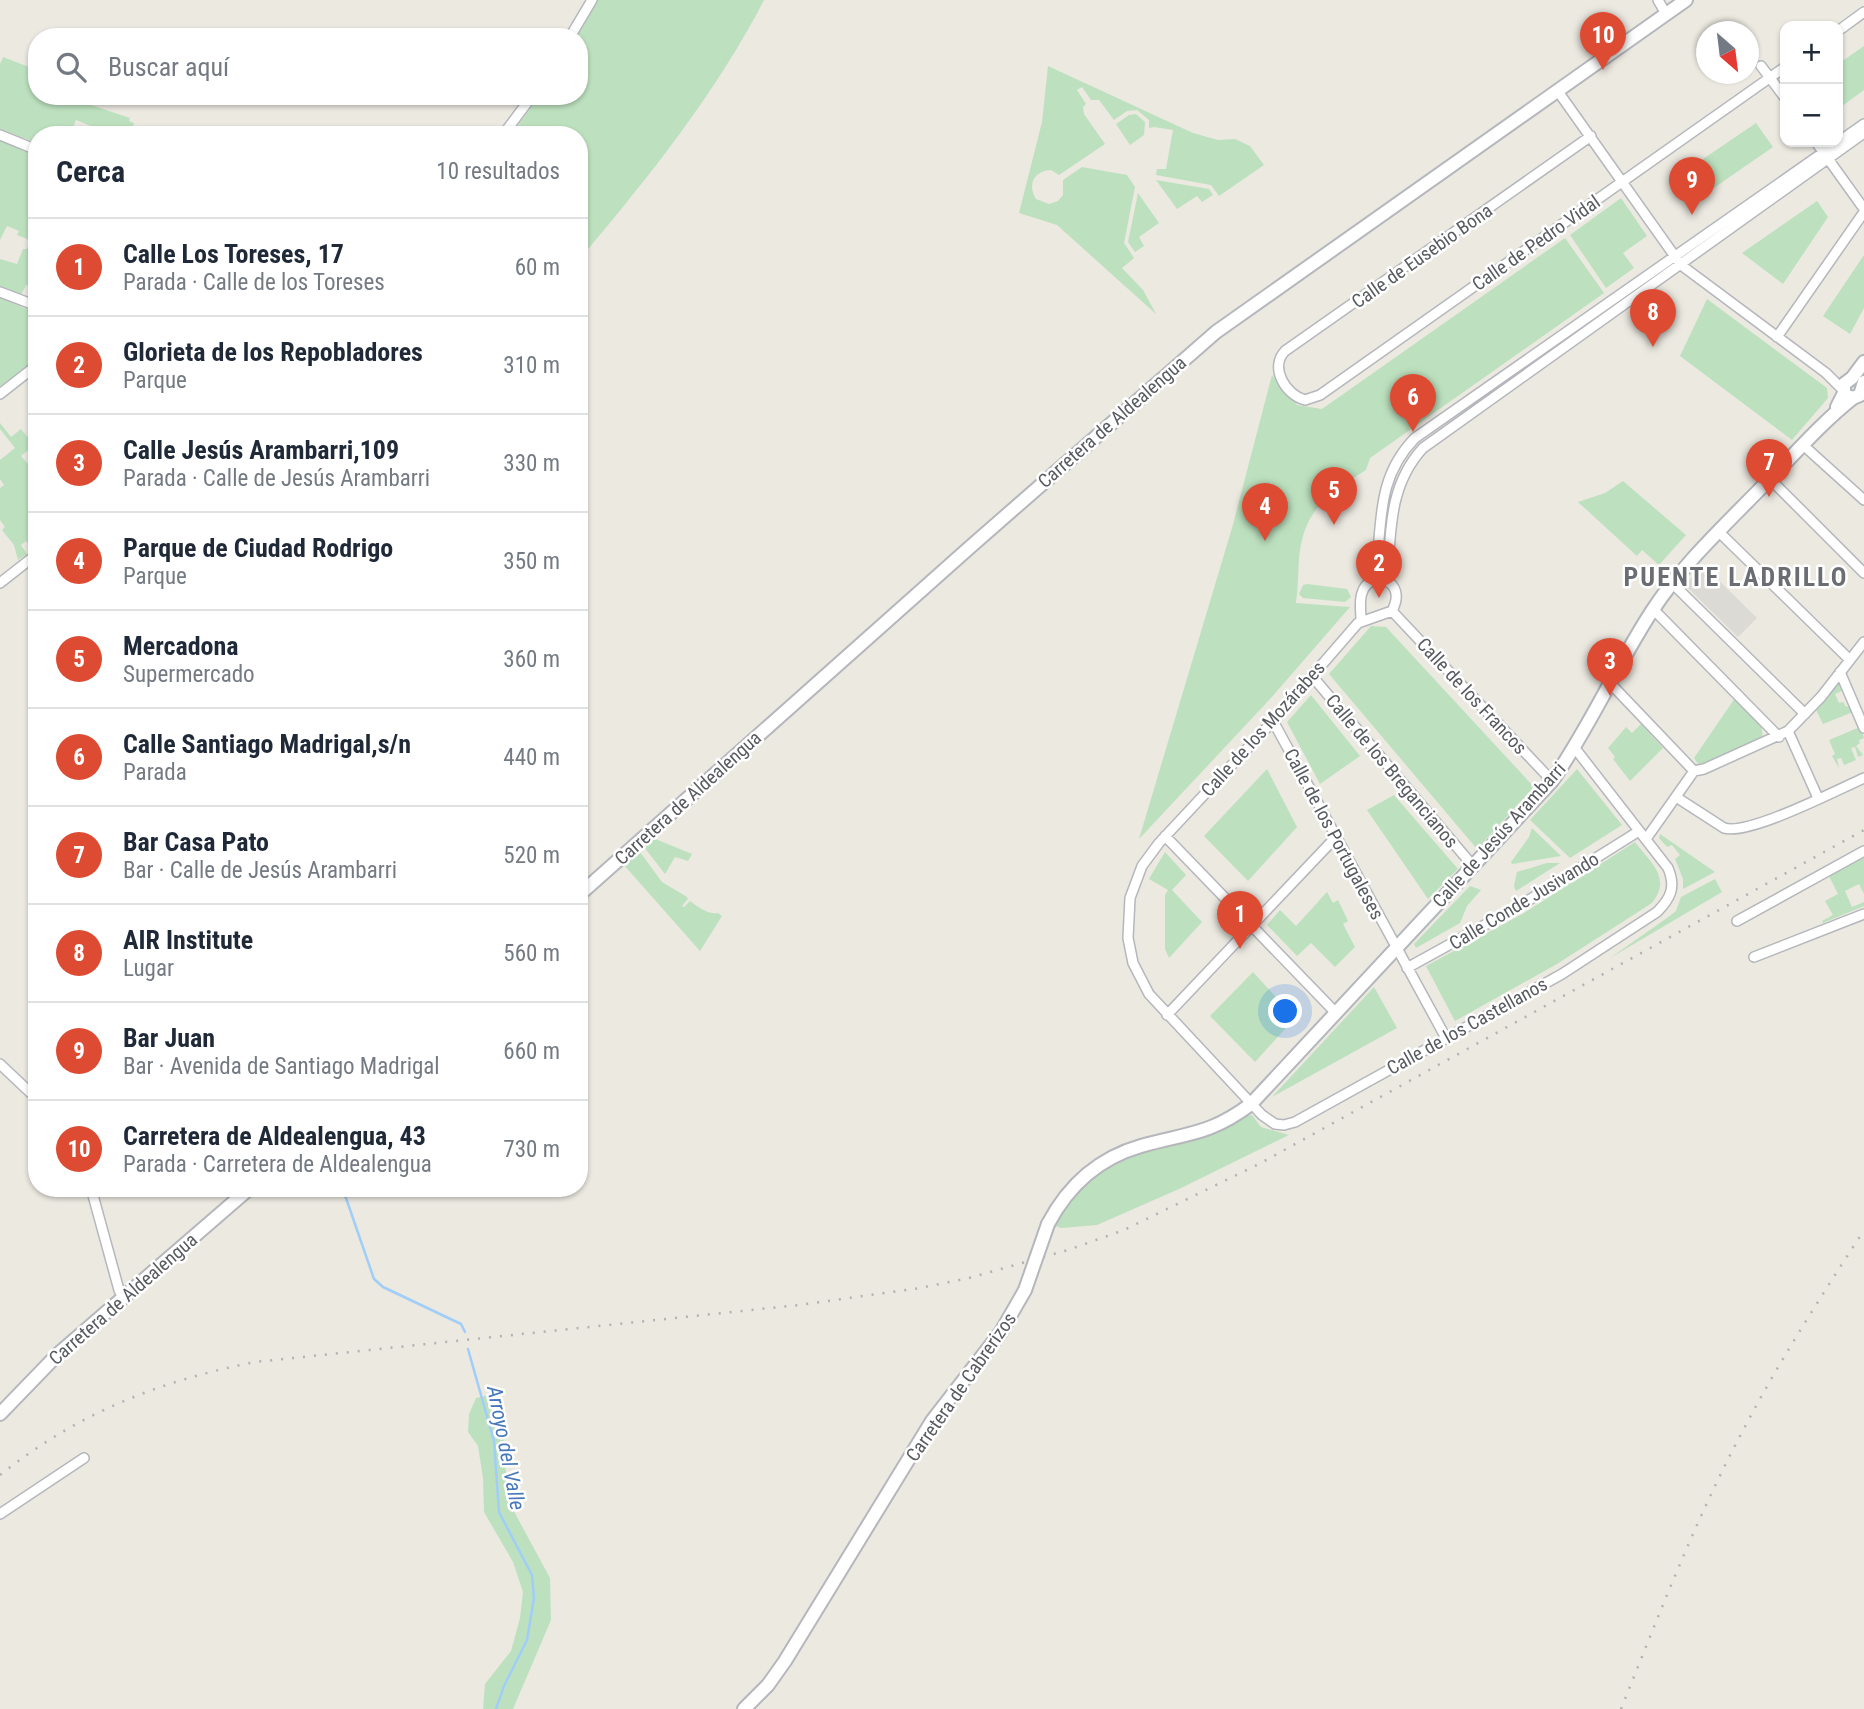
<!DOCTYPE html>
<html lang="es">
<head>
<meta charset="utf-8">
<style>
  body { margin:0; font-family:"Roboto Condensed",sans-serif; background:#f6f6f7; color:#1f2937 }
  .controls { position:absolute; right:21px; top:21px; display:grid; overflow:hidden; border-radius:14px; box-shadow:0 2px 5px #0004 }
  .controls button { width:63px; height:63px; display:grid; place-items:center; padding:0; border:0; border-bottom:2px solid #e0e1e3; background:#fff; color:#1f2937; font:35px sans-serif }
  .compass { position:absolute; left:1696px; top:21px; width:63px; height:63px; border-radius:50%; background:#fff; box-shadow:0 2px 5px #0004; rotate:152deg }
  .you { position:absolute; left:1286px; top:1012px; width:24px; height:24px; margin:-18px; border:5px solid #fff; border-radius:50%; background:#1a73e8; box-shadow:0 0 0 10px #1a73e833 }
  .badge { display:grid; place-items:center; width:46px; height:46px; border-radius:50%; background:#de4b33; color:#fff; font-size:23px; font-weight:700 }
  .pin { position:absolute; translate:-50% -58px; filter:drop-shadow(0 2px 4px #0008) }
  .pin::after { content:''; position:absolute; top:37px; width:24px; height:21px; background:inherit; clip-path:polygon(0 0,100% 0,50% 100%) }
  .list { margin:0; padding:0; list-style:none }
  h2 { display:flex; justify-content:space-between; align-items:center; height:91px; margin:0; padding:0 28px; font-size:30px }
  h2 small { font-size:23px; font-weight:400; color:#747a83 }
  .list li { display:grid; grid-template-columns:46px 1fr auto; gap:21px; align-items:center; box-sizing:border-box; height:98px; padding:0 28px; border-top:2px solid #e0e1e3 }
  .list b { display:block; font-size:26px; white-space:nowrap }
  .list p { margin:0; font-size:23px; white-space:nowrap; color:#747a83 }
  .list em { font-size:23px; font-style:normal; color:#747a83 }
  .icon { flex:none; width:38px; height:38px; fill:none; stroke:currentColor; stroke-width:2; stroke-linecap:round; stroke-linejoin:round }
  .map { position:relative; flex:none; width:1864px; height:1709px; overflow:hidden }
  .search { position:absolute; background:#fff; box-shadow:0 2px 5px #0004; left:28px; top:28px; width:560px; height:77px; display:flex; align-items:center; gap:18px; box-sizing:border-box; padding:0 24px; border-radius:28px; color:#747a83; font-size:26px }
  .panel { position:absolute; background:#fff; box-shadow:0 2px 5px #0004; left:28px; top:126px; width:560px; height:1071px; border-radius:28px }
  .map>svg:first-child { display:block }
  .industrial { fill:#dcdad4 }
  .green { fill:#bde1bf }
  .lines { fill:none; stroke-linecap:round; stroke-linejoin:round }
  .stream { stroke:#a1cdf9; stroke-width:2.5 }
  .minor-casing { stroke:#b5b7bc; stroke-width:12 }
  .tertiary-casing { stroke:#b5b7bc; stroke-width:16 }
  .secondary-casing { stroke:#b3b6bc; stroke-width:16 }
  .minor { stroke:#fff; stroke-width:9 }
  .tertiary { stroke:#fff; stroke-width:12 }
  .secondary { stroke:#fff; stroke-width:12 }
  .rail { stroke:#b1b2b2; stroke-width:2.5; stroke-dasharray:2 9; stroke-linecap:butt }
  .tertiary-bridge-casing { stroke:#b5b7bc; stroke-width:16; stroke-linecap:butt }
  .tertiary-bridge { stroke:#fff; stroke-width:12 }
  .labels { text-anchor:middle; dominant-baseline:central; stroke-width:5; stroke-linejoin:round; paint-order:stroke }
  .street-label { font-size:19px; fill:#585b60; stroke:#fff }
  .water-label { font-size:21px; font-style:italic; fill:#4678ba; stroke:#fff }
  .district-label { font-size:26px; font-weight:bold; letter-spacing:2px; fill:#6a6d72; stroke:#fff }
</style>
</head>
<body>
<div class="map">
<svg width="1864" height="1709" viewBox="0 0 1864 1709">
  <rect width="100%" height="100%" fill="#ebe9e0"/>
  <path class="industrial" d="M1703,565L1757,618L1738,637L1685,585Z"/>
  <path class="green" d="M596,0H764C715,95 648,178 579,260V135H511L539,96H579V37H576Z
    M1864,46V90L1838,109V64Z
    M3,57L37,70V96H80L79,101L130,118L129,121L134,123L130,135H105L95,131L96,128L76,120L70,135H37V143L0,129V64Z
    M1048,66L1193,133L1218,140L1235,139L1250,146L1264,165L1219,196L1211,185L1156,175L1157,169H1166L1173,130L1154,127L1149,128V120L1137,110L1127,111L1114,120L1099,100H1091L1082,87L1077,90L1086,104L1083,107L1084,114L1105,144L1059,175L1051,170C1034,171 1027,184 1036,199L1049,204L1058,201L1063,195V180L1082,167L1127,175L1135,187L1124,243L1134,258L1122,268L1143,290L1156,314L1057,225L1019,213L1042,122Z
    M1136,114L1145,122L1144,135L1130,145L1116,124L1129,115Z
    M1756,123L1773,147L1695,201L1678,176Z
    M0,141L37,155V301L32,299L36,288L26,285L21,295L0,286V259L17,264L23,249H27L30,240L17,235L19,231L7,226L0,240Z
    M1156,180L1209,189L1213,195L1202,202L1197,196L1177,209Z
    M1138,193L1159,223L1139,237L1144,246L1135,252L1128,242Z
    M1621,198L1647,236L1623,253L1634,268L1606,288L1570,235Z
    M1817,201L1828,217L1783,284L1742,253Z
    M1565,238L1604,293L1370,458L1366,470C1328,494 1303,510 1299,559C1298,574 1298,588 1296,603L1350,607L1271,698L1139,839L1232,528L1272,375L1297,405L1322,409Z
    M1864,255V308L1850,334L1823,316Z
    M0,298L37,313V358L0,387Z
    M1707,299L1827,388L1828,398L1792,440L1680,356Z
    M0,423L11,437L21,429L34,445L21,456L29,465L37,459V546L33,549L26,541L21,545L27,554L18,560L14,545L2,530L5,527L0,520V488L4,485L0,479V460L15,448L0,429Z
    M1623,481L1686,535L1659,565L1642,550L1637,556L1578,502L1605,493Z
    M1307,584L1347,589L1351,597L1345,602L1303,598L1299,594L1303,585Z
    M1371,626L1386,627L1534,787L1477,849L1329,674Z
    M1840,682L1844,690L1835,694L1839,703L1843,702L1846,707L1850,705L1853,712L1823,724L1816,710Z
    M1311,695L1360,756L1320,784L1287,722Z
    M1735,698C1745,709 1766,722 1762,738L1708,763L1698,764L1694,758Z
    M1641,724L1663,748L1630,781L1613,759L1615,757L1608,748L1626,727L1632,733Z
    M1860,727L1864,738L1859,740L1860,743L1856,746L1863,755L1858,757L1855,747L1851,748L1856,760L1844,765L1841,758L1837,759L1839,768L1832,756L1835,754L1829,740Z
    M1267,769L1297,827L1248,881L1204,836Z
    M1577,769L1622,825L1570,858L1530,820Z
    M1394,795L1458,869L1428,899L1367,810Z
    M1532,828L1561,856L1512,864L1511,862L1529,837Z
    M1660,834L1715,872L1683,889V879L1675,859L1680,855L1672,845L1667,847L1659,838Z
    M653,838L692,854L688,861L675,857L665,874L644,847Z
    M1635,842C1651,863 1672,878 1652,903L1557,964L1455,1021L1426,966L1524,913Z
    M636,852H640L662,882L687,897L688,899L682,906L684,907L690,901C698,907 709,915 718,913L722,916L700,951L623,864Z
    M1165,852L1186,875L1172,890L1202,922L1169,958L1165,949V895L1168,890L1149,879Z
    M1864,857V894L1859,884L1845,891L1852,907L1864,902V906L1823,923L1822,921L1833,915L1825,901L1838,894L1829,876Z
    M1547,863H1560L1516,891L1514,886L1517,872Z
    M1715,879L1722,892L1610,958L1667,918L1676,911L1681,897Z
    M1470,886L1481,890L1467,906L1460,923L1416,948L1414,944Z
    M1327,892L1333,903L1338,900L1348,921L1343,924L1355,947L1335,967L1311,943L1297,956L1267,925L1280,910L1296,926Z
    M1253,972L1295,1018L1255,1062L1210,1016Z
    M1374,987L1397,1028L1272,1097Z
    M1252,1115L1261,1127L1289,1135L1179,1189L1097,1225L1061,1228L1053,1225L1059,1213L1088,1179L1122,1158L1197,1139L1246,1116Z
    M489,1395L501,1403L506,1425L503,1448L510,1504L550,1578L551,1620L513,1709H483L485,1684L511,1651L520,1618L523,1592L513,1562L484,1512L483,1478L478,1446L468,1432L469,1414L476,1398Z"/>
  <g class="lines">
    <path class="stream" d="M339,1188L346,1198L374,1279L383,1287L461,1324L465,1332
      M468,1349L494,1441L499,1512L532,1575L534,1598L527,1640L504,1686L496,1709"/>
    <g class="minor-casing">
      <path id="minor" d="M1658,0L1666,14
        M1838,31L1864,12
        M570,37L592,0
        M1761,66L1785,98
        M1557,90L1681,265L1826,373L1843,390
        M0,135L37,150
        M503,135L532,96
        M1591,136L1285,351C1269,368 1286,395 1305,400L1320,395L1785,67
        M1816,142L1864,209
        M0,292L37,306
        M1777,337L1864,212
        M0,394L37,365
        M1803,445L1864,500
        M1770,479L1864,573
        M1718,531L1850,660
        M1375,580C1383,527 1374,480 1415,438L1864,124
        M1387,581C1391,533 1388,486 1423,448L1864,133
        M0,583L37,554
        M1672,583L1805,714
        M1653,609L1779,737
        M1392,611L1552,781
        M1361,620C1361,612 1359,601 1362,593C1369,569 1409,579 1392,611L1358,623L1273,721L1159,843L1142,866L1130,898L1128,938L1133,963L1149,994L1262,1115L1275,1124L1284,1125L1295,1122L1562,974L1657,912C1671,898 1676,887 1668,868L1574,747
        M1840,672L1864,728
        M1312,676L1473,866
        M1610,683L1694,771
        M1273,721L1446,1038
        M1788,731L1818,798
        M1676,797L1724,828C1748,836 1837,790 1864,778
        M1165,836L1336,1013
        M1646,839L1694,771L1704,769L1788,731L1821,697L1864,642
        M1737,921L1864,851
        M1754,957L1864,914
        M1407,968L1521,905L1639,831
        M1167,1015L1336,837
        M0,1064L37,1099
        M91,1188L119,1290L123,1298
        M0,1514L84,1458"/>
    </g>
    <g class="tertiary-casing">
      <path id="tertiary" d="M579,895L969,548L1216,332L1686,0
        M1048,1224C1068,1186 1099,1158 1141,1146C1187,1133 1210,1135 1251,1104
        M0,1414L58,1354L250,1188
        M744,1709L768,1685L785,1661L932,1421L1001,1332L1025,1290"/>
    </g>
    <g class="secondary-casing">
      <path id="secondary" d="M1847,396L1853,398L1860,395L1864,382
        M1837,407L1844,393V384L1852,378L1864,362
        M1251,1104L1552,781C1590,727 1616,666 1652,611C1682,565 1724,526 1762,487C1792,457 1820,424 1853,398"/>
    </g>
    <use href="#minor" class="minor"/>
    <use href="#tertiary" class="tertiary"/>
    <use href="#secondary" class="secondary"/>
    <path class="rail" d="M0,1475C78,1413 159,1381 255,1362L799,1305L920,1288L969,1278L1068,1250L1124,1230L1259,1164L1864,830
      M1621,1709C1660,1612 1698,1513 1748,1421C1783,1355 1824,1292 1864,1230"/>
    <g class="tertiary-bridge-casing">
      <path id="tertiary-bridge" d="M1025,1290L1048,1224"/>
    </g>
    <use href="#tertiary-bridge" class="tertiary-bridge"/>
  </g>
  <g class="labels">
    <g class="street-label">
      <text transform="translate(1536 243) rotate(-35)">Calle de Pedro Vidal</text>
      <text transform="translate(1422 256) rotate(-35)">Calle de Eusebio Bona</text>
      <text transform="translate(1112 422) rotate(-41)">Carretera de Aldealengua</text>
      <text transform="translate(1472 696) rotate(47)">Calle de los Francos</text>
      <text transform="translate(1263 729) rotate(-48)">Calle de los Mozárabes</text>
      <text transform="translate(1392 771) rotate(50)">Calle de los Bregancianos</text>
      <text transform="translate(688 798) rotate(-42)">Carretera de Aldealengua</text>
      <text transform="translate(1334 834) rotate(62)">Calle de los Portugaleses</text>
      <text transform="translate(1499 835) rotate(-48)">Calle de Jesús Arambarri</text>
      <text transform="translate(1524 901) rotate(-31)">Calle Conde Jusivando</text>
      <text transform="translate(1467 1026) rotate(-29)">Calle de los Castellanos</text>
      <text transform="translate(123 1299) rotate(-41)">Carretera de Aldealengua</text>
      <text transform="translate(961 1387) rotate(-55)">Carretera de Cabrerizos</text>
    </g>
    <g class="water-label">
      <text transform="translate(506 1448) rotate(79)">Arroyo del Valle</text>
    </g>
    <g class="district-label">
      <text x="1736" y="577">PUENTE LADRILLO</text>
    </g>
  </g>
</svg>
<div class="controls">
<button>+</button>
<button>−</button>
</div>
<svg class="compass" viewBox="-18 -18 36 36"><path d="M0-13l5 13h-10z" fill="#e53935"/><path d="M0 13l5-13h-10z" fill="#747a83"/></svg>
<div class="you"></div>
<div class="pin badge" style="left:1240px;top:949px">1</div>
<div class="pin badge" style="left:1379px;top:598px">2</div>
<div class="pin badge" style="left:1610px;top:696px">3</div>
<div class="pin badge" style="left:1265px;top:541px">4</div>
<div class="pin badge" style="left:1334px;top:525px">5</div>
<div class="pin badge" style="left:1413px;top:432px">6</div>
<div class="pin badge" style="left:1769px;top:497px">7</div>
<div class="pin badge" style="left:1653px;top:347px">8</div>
<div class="pin badge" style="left:1692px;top:215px">9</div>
<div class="pin badge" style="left:1603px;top:70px">10</div>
<div class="search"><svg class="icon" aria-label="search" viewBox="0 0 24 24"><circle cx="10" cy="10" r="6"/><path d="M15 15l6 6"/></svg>Buscar aquí</div>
<section class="panel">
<h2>Cerca<small>10 resultados</small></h2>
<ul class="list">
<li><span class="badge">1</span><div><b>Calle Los Toreses, 17</b><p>Parada · Calle de los Toreses</p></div><em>60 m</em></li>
<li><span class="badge">2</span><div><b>Glorieta de los Repobladores</b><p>Parque</p></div><em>310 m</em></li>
<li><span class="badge">3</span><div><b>Calle Jesús Arambarri,109</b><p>Parada · Calle de Jesús Arambarri</p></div><em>330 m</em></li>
<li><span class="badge">4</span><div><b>Parque de Ciudad Rodrigo</b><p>Parque</p></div><em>350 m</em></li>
<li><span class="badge">5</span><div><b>Mercadona</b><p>Supermercado</p></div><em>360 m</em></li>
<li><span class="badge">6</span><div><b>Calle Santiago Madrigal,s/n</b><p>Parada</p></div><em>440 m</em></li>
<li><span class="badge">7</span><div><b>Bar Casa Pato</b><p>Bar · Calle de Jesús Arambarri</p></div><em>520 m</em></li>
<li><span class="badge">8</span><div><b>AIR Institute</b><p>Lugar</p></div><em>560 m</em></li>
<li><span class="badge">9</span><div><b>Bar Juan</b><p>Bar · Avenida de Santiago Madrigal</p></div><em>660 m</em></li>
<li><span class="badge">10</span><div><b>Carretera de Aldealengua, 43</b><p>Parada · Carretera de Aldealengua</p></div><em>730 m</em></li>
</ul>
</section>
</div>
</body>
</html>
